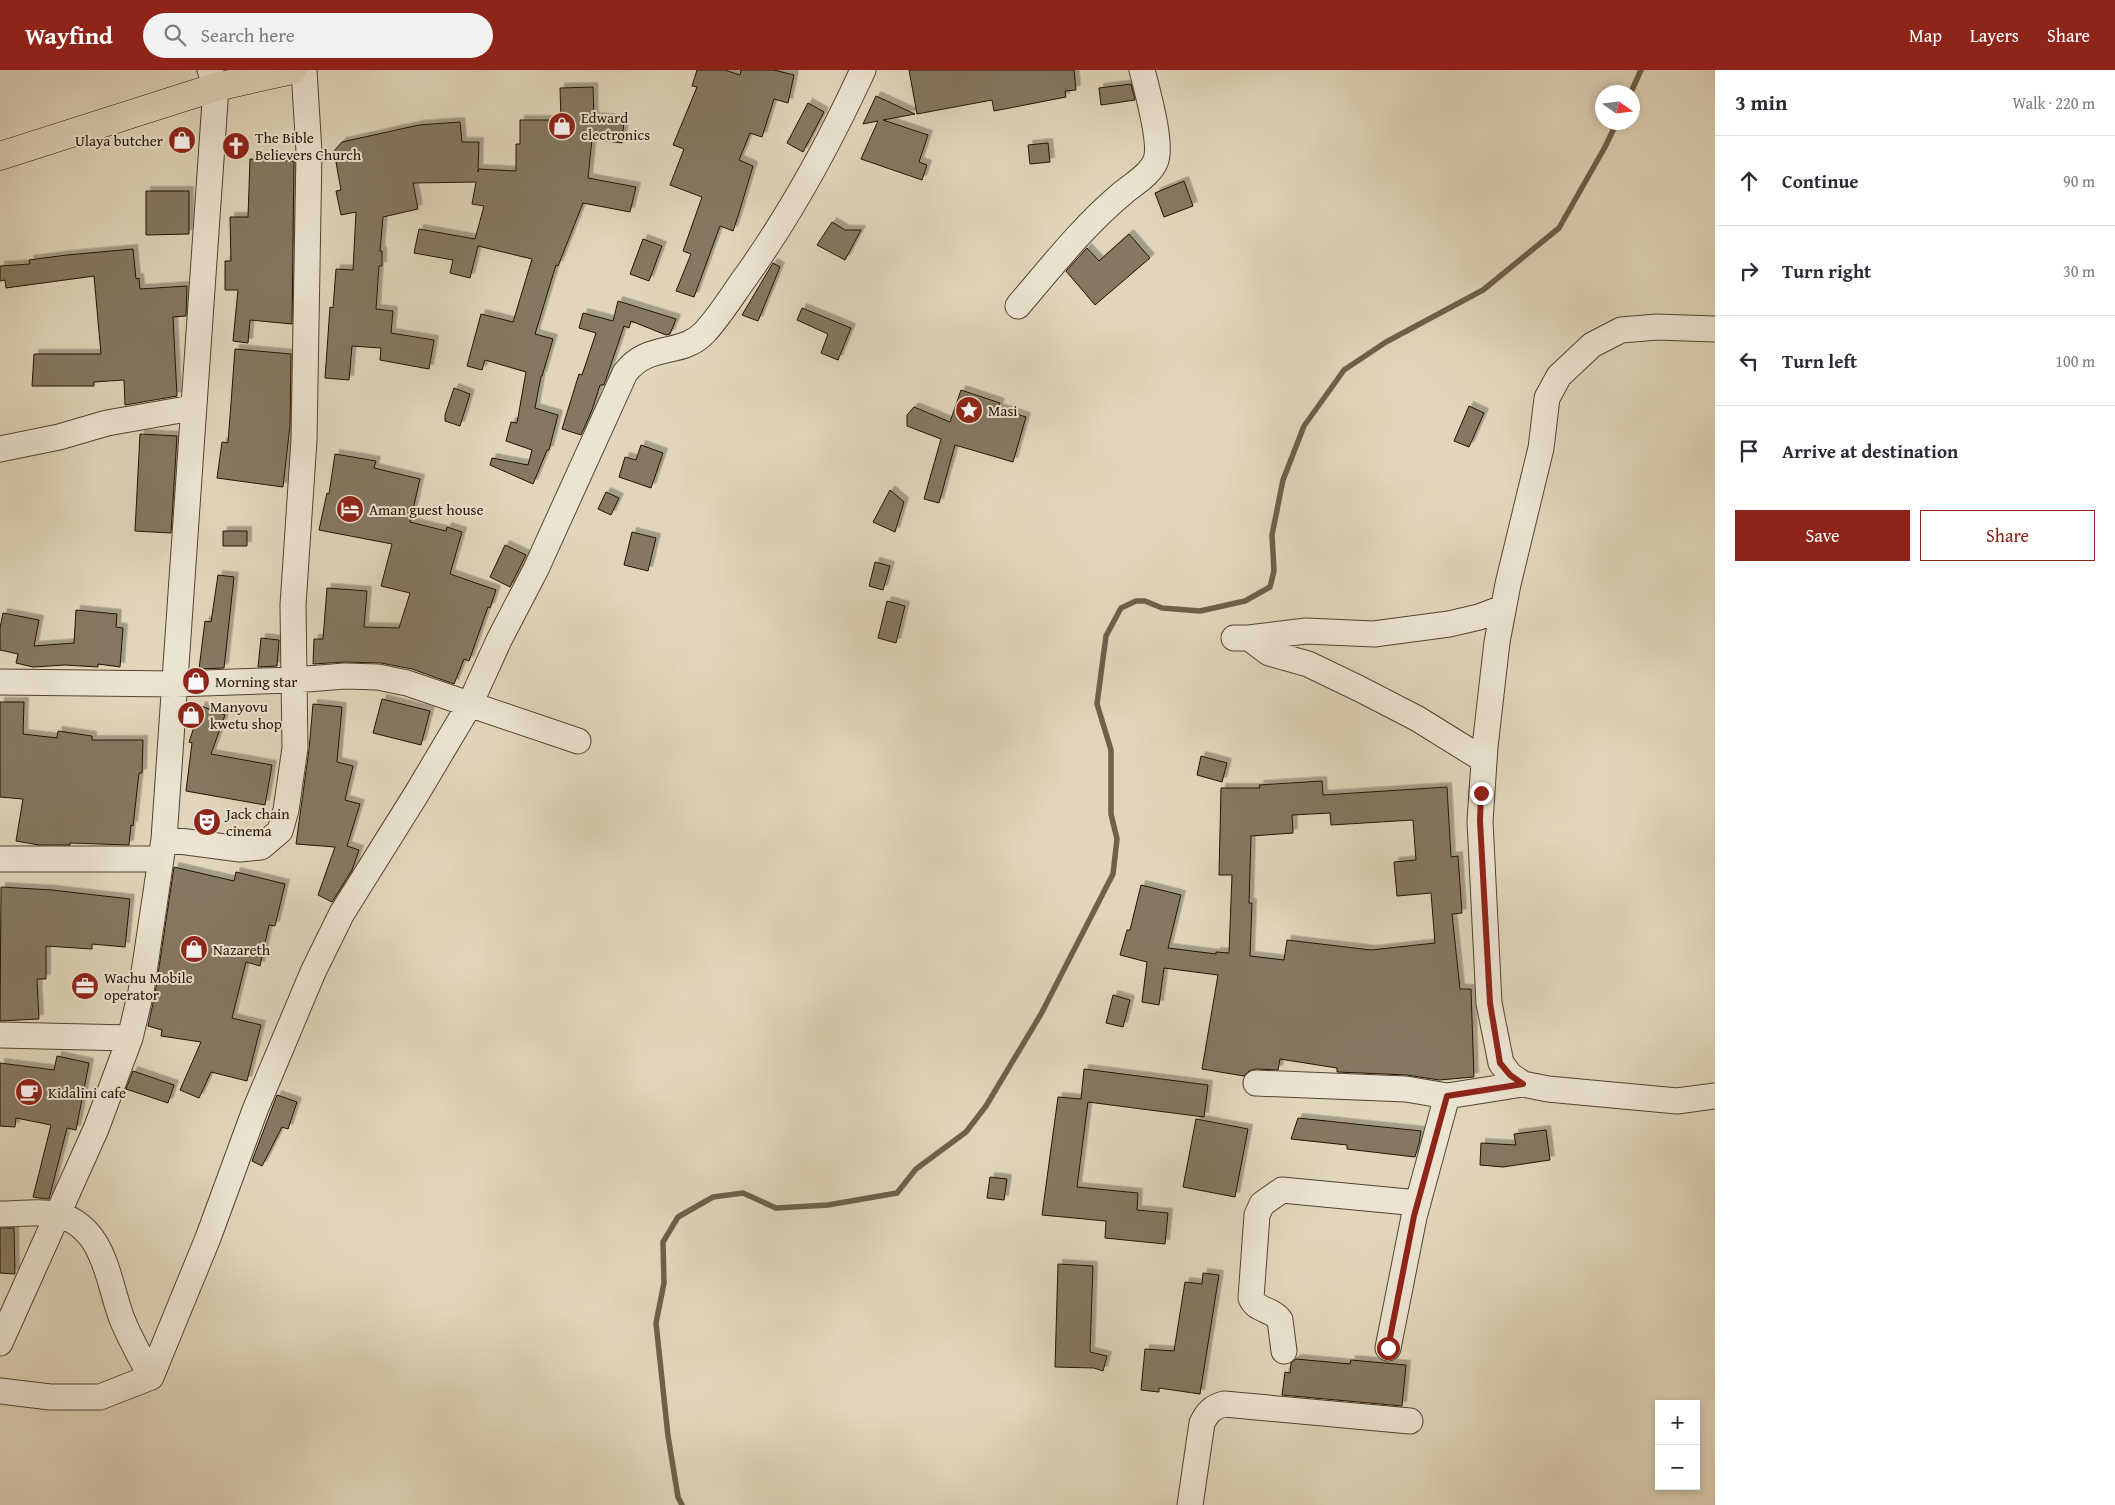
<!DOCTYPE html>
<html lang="en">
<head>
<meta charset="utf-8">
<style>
  body { margin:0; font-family:"Gentium Book Plus",serif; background:#f2f2f3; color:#2b2b33 }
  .controls { position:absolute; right:15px; bottom:15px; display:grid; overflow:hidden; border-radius:0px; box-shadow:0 2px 8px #0003 }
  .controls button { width:45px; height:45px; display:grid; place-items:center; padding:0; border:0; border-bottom:1px solid #e1e1e2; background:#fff; color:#2b2b33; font:25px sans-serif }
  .compass { position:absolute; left:1595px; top:15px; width:45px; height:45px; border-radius:50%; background:#fff; box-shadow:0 2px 8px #0003; rotate:104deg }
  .stop { position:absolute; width:15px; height:15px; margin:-11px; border:4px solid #8f2418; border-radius:50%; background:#fff }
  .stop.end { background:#8f2418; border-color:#fff; box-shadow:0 1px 5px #0008 }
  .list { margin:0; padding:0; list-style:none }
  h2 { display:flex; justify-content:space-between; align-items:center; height:65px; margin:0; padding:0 20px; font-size:21px }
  h2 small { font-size:16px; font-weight:400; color:#7c7c81 }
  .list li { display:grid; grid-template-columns:32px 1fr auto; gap:15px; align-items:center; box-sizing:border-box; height:90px; padding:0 20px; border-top:1px solid #e1e1e2 }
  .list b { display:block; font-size:19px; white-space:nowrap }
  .list em { font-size:16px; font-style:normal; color:#7c7c81 }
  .actions { display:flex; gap:10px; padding:15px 20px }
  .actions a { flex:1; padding:11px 0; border:1px solid #8f2418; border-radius:0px; text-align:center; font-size:18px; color:#8f2418 }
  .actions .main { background:#8f2418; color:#fff }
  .icon { flex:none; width:28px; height:28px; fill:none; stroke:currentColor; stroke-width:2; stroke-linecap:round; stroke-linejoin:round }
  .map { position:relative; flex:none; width:1715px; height:1435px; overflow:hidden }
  header { display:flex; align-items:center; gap:30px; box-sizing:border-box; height:70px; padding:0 25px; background:#8f2418; color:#fff }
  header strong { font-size:24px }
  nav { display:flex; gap:28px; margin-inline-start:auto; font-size:18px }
  .search { width:350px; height:45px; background:#f2f2f3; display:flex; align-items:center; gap:12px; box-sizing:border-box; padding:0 18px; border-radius:28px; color:#7c7c81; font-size:19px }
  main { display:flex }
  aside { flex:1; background:#fff }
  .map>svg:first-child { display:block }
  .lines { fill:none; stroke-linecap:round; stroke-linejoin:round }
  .stream { stroke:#6e604b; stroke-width:5.5 }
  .building { fill:#857862; stroke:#221301; fill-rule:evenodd; filter:url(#shadow) }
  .minor-casing { stroke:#524430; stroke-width:27 }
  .highway-casing { stroke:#221301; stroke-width:29 }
  .minor { stroke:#ece4d3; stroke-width:25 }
  .highway { stroke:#e1d6bb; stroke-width:28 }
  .route { stroke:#8f2418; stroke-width:6 }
  .labels { text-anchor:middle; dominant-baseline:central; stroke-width:4; stroke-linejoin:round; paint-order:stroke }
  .poi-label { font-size:15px; fill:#221301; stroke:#ece4d3; text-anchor:start }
</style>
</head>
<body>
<header>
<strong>Wayfind</strong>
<div class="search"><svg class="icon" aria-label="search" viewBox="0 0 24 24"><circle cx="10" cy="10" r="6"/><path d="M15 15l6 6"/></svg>Search here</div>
<nav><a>Map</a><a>Layers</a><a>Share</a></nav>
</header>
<main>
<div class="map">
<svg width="1715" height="1435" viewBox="0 0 1715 1435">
  <defs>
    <filter id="shadow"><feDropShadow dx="4.5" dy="-4.5" stdDeviation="0" flood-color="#0004"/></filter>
  </defs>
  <rect width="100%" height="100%" fill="#e1d6bb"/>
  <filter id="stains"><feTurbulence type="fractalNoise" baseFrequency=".004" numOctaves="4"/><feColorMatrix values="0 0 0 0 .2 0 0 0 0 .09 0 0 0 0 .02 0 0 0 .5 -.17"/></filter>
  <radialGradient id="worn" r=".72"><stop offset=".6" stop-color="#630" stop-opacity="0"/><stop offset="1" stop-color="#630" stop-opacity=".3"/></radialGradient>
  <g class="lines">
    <path class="stream" d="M1631,22L1641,0
      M682,1435L678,1427L668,1366L656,1253L664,1213L663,1172L678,1147L713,1127L743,1123L776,1138L828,1135L897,1123L916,1099L966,1062L986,1036L1041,944L1113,804L1117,769L1111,744V680L1097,634L1106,566L1121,538L1136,531H1145L1162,538L1200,541L1245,531L1270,517L1274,501L1272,465L1283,410L1304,356L1344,300L1386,272L1483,220L1559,158L1605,77L1617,52"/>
  </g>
  <path class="building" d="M697,0H725L740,5L741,0H774L794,5L788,33L774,29L762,67L750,63L739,90L753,96L739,143L733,161L720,156L694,227L676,221L691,184L683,181L702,127L670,115L684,79L673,75L697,17L692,16Z
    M909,0H1074L1076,20L1065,21L1066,27L994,41L992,30L917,44Z
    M1131,14L1135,30L1101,35L1099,18Z
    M593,17L594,47L624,50L622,73L592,69L588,108L636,117L630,142L583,133L558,196L556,195L535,264L553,269L542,306H541L535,338L558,345L549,380H547L533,414L490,395L492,388L528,395L532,380L506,371L511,352L517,353L526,302L485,290L482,300L467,296L481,244L513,252L532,189L478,176L470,208L450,203L453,190L414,183L419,159L475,169L484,136L472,134L476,112L413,113L418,139L383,147L380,181H382V196H379L376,239L393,241L391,263L434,270L429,299L380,290L381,278L352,276L349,310L325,308L330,237L333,238L336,199L353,200L356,142L341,145L336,121L341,120L334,81L342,72L419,55L460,52L462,72H479L478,102L479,99L516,101V74H520V50H561L560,18Z
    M876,26L915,44L883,50L928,65L919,92L927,95L922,110L861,89L878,51L863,54Z
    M808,33L824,42L803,82L787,73Z
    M1048,73L1050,92L1030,94L1028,75Z
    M250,89L294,91L292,254L250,250L248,273L233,271L238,220H225V191H231L230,147H248Z
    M1184,111L1193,136L1164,147L1155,123Z
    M146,121H189V164L146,165Z
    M832,152L845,160H861L845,190L817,175Z
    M1129,164L1150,188L1095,235L1066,201L1087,178L1099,191Z
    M643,169L662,176L649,211L630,204Z
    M133,179L136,209L139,208L140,219L187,216L186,246L173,247L177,326L125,335L124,310L94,312V316H32L34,284H101L94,206L6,218L5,210L0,211V196L30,194L29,190L67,185Z
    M773,193L780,197L758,251L742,245Z
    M618,231L676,249L670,264L666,265L631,251L629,258L624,256L604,315H600L592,340L581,365L562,359L579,304L582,305L596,263L579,258L583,243L613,251Z
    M802,238L851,258L838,290L821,283L828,264L797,250Z
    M235,279L291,284L290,355L283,417L217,408L222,372L228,373Z
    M454,318L470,324L460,356L445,351V345Z
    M961,320L1000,333L998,338L1026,347L1013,392L955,375L939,433L924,429L941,369L907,356V345L914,337L950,352Z
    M1469,336L1484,343L1469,377L1454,371Z
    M140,364L177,366L171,463L135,461Z
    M641,375L663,383L651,418L619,407L625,387L636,390Z
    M335,384L376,391L374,398L420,409L410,452L446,461L447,457L462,462L450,504L496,520L490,538L488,537L469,591L464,589L454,614L412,599L381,593L345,592L313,594L314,569H323L327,518L367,521L364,557L399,558L410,523L381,516L392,474L319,460L327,423L329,424Z
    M890,420L904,432L895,462L873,452Z
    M606,422L619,428L611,445L598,439Z
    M223,461H247V476H223Z
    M632,462L656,468L648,501L624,495Z
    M505,475L526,485L510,517L490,507Z
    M875,492L890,496L883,520L869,516Z
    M218,505L234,507L224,598L199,599L205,551L211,552Z
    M887,531L905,536L896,573L878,568Z
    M76,540L117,544L116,557L123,558L120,597L98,594V597L65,595L33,597L16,593L18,584L0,580V558L3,543L39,550L34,576L74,573Z
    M261,568L279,570L277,596L258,597Z
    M382,629L430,641L421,675L373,663Z
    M0,632H24L23,664L57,668L58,661L92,666V670H143L142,703H139L133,756L131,755L129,775L70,773V775H39L16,771L23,729L0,727Z
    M313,634L342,637L337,692L353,696L345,730L360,734L347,776L359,780L352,800L332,832L318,825L335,777L296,774L309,680Z
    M201,636L225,645L211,684L272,695L265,735L186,721L192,673L189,672Z
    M1201,686L1227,693L1222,712L1197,705Z
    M1322,711L1323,725L1447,717L1451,787L1458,786L1462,843L1452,844L1460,919H1471L1474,1007L1439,1010L1407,1005L1337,1002V998L1280,989L1278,1000L1256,999L1249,1001L1244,1006L1202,999L1218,905L1164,898L1159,935L1142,932L1147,892L1120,885L1127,860H1130L1141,815L1181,825L1168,878L1216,884V882L1229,883L1232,805H1219L1221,718H1260L1259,715ZM1330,743L1331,755L1413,750L1416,790L1394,792L1397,826L1431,823L1435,873L1371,880L1287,870L1284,890L1250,886L1252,833H1249L1251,766L1293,763L1292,745Z
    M174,797L234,811L236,802L285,814L275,856L269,855L260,896L246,892L232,948L261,955L247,1011L211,1002L199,1028L180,1020L201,972L161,966L162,960L148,956L155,924Z
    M1,817L52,820L130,829L125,877L92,874V879L46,876V909H37L39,949L0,951Z
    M1113,925L1130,930L1123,957L1106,953Z
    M57,986L89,993L76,1060L67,1058L49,1129L39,1128L33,1127L51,1055L16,1048L15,1057L0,1056V993L54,1000Z
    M1084,999L1208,1015L1204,1047L1088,1032L1077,1117L1138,1123L1137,1140L1168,1143L1165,1174L1105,1168L1106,1151L1042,1145L1058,1027L1081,1029Z
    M133,1001L174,1015L168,1033L126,1019Z
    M277,1025L297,1032L288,1059L282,1057L262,1096L252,1091Z
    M1298,1048L1421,1061L1419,1073L1415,1087L1347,1079V1075L1291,1069Z
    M1196,1049L1248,1059L1235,1127L1183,1117Z
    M1546,1060L1550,1090L1503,1097L1480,1095L1481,1073L1516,1075L1514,1064Z
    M990,1107L1007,1109L1004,1130L987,1128Z
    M0,1158H14L15,1204L0,1203Z
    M1058,1194L1093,1196L1090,1282L1107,1286L1103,1301L1094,1298L1055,1297Z
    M1203,1203L1219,1205L1200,1324L1159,1318V1322L1141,1320L1145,1279L1174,1281L1185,1212L1202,1214Z
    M1296,1289L1350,1294L1351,1290L1406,1295L1402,1336L1282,1325L1285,1302L1290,1303L1291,1293Z"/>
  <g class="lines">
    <g class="minor-casing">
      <path id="minor" d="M1018,236C1052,196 1084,155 1124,122C1135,113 1151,104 1156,90C1162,72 1147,20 1142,0
        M1715,259L1657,257L1621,260L1592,275L1559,306L1547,328L1541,378L1508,514L1497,572L1485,677L1480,751L1489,933L1501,993L1510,1005L1523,1014L1548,1019L1677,1031L1715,1026
        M0,379L59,367L107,353L192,338
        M1234,568H1249L1269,583L1308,594L1360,619L1418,649L1484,690
        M1249,568L1306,561L1374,564L1449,554L1479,547L1503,538
        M0,612L175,614L294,610L345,606L378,607L407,613L578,671
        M164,769L240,779L261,777L280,761L286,740L295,678L293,535L304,370L309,82L304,0
        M0,789H161
        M0,965L130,968
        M1256,1013L1406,1019L1447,1026L1523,1014
        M0,1144C15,1144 44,1141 57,1144C106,1158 107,1210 122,1249C130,1269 141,1288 151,1307
        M0,1273L96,1059L130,968L141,922L164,769L216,17L210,0
        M1388,1278L1414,1147L1447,1026
        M1284,1281L1280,1250C1273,1239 1256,1241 1251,1228L1257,1145L1262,1134L1282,1120L1418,1133
        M0,1321L50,1327H100L151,1307L208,1168L255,1040L313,902L342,843L417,723L470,634L499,570L536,499L625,303C648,272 681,287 704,263C720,246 733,224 747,205C793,140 830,72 863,0
        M1190,1435L1202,1353C1207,1343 1212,1337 1224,1334L1410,1351"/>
    </g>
    <g class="highway-casing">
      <path id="highway" d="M0,86L216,17L292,0"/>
    </g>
    <use href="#minor" class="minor"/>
    <use href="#highway" class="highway"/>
  </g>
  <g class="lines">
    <path class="route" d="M1388,1278L1414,1146L1447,1026L1523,1014L1510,1005L1500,993L1490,933L1480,751L1481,723"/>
  </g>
  <defs>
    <g id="shop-disc" transform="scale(1.4375)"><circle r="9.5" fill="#8f2418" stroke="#ece4d3"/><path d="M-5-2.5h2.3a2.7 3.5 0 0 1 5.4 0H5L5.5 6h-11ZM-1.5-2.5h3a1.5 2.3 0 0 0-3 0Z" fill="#fff"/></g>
    <g id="church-disc" transform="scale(1.4375)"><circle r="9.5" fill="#8f2418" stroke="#ece4d3"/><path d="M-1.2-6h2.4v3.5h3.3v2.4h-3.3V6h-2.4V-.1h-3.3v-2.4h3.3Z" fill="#fff"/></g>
    <g id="sight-disc" transform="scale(1.4375)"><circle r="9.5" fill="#8f2418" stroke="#ece4d3"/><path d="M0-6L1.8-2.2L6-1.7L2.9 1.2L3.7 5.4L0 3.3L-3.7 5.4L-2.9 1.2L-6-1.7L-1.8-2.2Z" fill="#fff"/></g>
    <g id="hotel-disc" transform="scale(1.4375)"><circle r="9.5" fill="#8f2418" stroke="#ece4d3"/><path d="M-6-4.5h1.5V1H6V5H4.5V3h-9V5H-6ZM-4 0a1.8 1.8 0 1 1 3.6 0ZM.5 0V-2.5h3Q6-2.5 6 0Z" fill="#fff"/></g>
    <g id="theatre-disc" transform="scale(1.4375)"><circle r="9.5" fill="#8f2418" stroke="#ece4d3"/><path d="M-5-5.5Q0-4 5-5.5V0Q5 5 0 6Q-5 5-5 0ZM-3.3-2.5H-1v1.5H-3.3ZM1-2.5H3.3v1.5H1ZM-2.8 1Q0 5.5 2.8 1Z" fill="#fff"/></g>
    <g id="office-disc" transform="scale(1.4375)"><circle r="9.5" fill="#8f2418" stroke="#ece4d3"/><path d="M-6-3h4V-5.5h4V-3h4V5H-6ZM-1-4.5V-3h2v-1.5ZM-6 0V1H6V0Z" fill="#fff"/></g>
    <g id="cafe-disc" transform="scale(1.4375)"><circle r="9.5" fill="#8f2418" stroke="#ece4d3"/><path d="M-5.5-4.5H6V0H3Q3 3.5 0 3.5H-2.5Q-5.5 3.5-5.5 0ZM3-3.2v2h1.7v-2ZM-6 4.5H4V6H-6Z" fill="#fff"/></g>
  </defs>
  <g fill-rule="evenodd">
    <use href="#shop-disc" x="562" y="56"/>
    <use href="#shop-disc" x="182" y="70"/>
    <use href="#church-disc" x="236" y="76"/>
    <use href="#sight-disc" x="969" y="340"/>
    <use href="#hotel-disc" x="350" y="439"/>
    <use href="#shop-disc" x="196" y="611"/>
    <use href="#shop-disc" x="191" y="645"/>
    <use href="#theatre-disc" x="207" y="752"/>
    <use href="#shop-disc" x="194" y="879"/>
    <use href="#office-disc" x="85" y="916"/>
    <use href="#cafe-disc" x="29" y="1022"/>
  </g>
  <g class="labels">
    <g class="poi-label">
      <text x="581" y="47">Edward<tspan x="581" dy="17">electronics</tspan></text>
      <text x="255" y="67">The Bible<tspan x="255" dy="17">Believers Church</tspan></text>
      <text x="163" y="70" text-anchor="end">Ulaya butcher</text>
      <text x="988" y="340">Masi</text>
      <text x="369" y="439">Aman guest house</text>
      <text x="215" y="611">Morning star</text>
      <text x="210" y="636">Manyovu<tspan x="210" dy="17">kwetu shop</tspan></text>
      <text x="226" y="743">Jack chain<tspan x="226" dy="17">cinema</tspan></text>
      <text x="213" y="879">Nazareth</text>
      <text x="104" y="907">Wachu Mobile<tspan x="104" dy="17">operator</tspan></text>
      <text x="48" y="1022">Kidalini cafe</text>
    </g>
  </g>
  <rect width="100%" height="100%" filter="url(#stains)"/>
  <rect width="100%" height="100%" fill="url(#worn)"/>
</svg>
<div class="controls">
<button>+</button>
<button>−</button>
</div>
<svg class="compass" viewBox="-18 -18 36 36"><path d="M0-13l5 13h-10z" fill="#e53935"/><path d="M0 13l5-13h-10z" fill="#7c7c81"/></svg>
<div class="stop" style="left:1388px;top:1278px"></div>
<div class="stop end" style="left:1481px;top:723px"></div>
</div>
<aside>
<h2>3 min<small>Walk · 220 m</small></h2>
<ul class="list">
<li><svg class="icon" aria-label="ahead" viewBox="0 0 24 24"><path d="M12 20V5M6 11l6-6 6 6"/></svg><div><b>Continue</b></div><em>90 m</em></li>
<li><svg class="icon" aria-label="right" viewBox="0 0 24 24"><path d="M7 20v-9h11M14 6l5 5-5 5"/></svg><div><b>Turn right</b></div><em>30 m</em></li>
<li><svg class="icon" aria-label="left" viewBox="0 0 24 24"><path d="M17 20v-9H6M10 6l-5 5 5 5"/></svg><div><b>Turn left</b></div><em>100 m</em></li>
<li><svg class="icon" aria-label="arrive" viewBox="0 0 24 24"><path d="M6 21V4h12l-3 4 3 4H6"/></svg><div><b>Arrive at destination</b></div></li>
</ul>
<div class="actions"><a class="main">Save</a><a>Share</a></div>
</aside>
</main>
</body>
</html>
